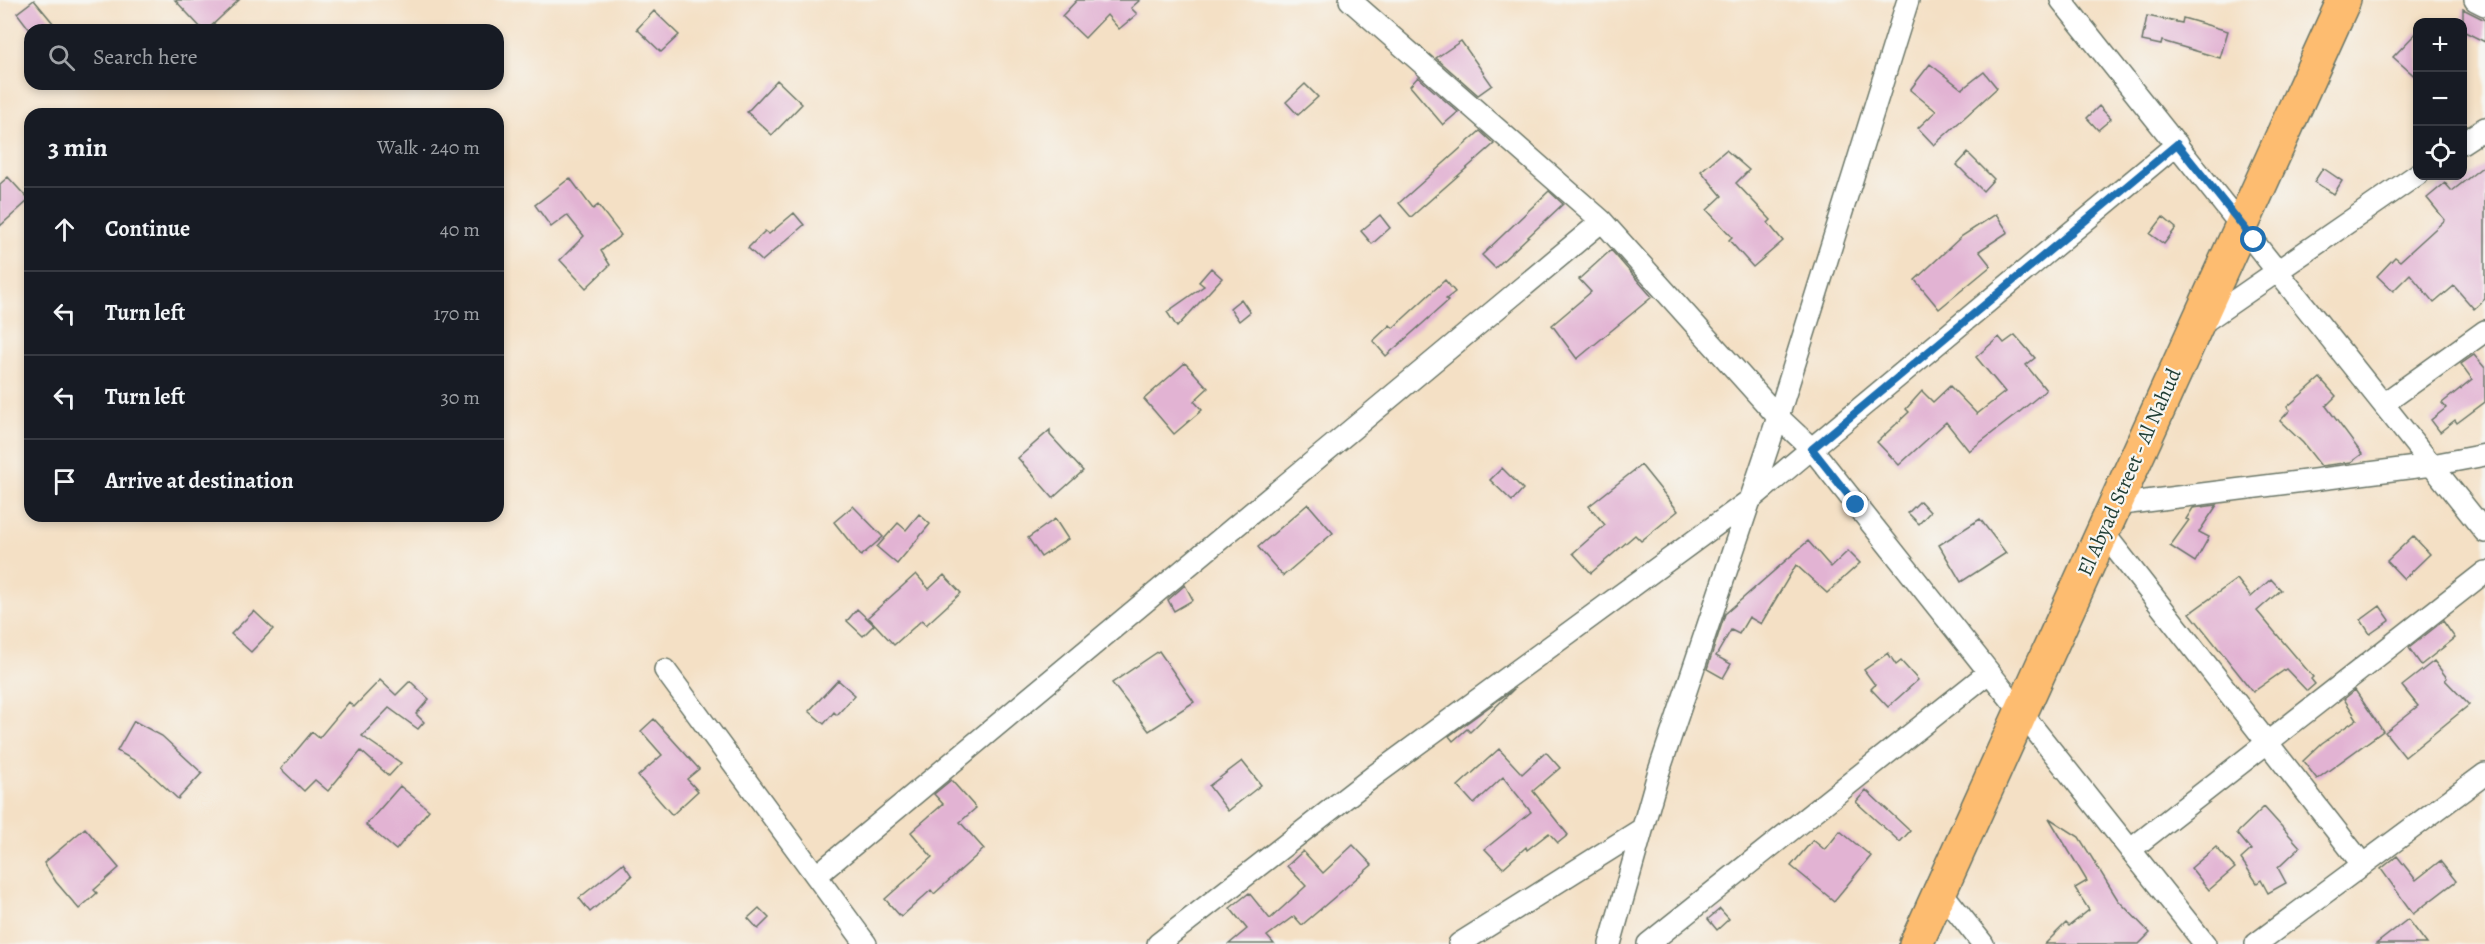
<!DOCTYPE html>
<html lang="en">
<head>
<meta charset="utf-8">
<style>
  body { margin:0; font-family:Alegreya,serif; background:#20242c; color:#f1f3f6 }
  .controls { position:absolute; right:18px; top:18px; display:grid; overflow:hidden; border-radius:12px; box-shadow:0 3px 9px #0003 }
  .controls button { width:54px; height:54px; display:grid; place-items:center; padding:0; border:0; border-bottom:2px solid #363941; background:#171b24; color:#f1f3f6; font:30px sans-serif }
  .stop { position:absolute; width:18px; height:18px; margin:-14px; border:4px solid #1f6fb2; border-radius:50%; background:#fff }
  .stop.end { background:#1f6fb2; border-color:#fff; box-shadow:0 2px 6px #0008 }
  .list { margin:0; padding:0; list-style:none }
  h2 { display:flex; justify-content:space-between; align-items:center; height:78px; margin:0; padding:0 24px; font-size:26px }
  h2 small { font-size:20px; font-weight:400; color:#9ea1a6 }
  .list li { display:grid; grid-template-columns:39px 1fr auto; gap:18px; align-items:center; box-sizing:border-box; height:84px; padding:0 24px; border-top:2px solid #363941 }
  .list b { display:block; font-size:22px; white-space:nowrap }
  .list em { font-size:20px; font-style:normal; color:#9ea1a6 }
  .icon { flex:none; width:33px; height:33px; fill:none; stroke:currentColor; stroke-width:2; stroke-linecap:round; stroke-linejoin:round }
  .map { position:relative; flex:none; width:2485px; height:944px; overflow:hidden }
  .search { position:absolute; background:#171b24; box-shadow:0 3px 9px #0003; left:24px; top:24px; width:480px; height:66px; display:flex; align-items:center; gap:15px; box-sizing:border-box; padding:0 21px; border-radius:18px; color:#9ea1a6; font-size:22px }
  .panel { position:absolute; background:#171b24; box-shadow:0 3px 9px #0003; left:24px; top:108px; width:480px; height:414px; border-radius:18px }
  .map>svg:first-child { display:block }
  .building { fill:#e2b3d3 }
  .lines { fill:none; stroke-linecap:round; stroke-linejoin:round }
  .minor-casing { stroke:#6a7667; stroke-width:24 }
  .trunk-casing { stroke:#6a7667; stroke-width:36 }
  .minor { stroke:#fff; stroke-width:21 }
  .trunk { stroke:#fdbc70; stroke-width:33 }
  .route { stroke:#1f6fb2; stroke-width:8 }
  .labels { text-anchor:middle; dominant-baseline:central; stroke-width:4.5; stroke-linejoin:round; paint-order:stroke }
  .street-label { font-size:21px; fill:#1f3d34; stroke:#f6f6f2 }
</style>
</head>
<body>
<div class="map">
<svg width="2485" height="944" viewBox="0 0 2485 944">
  <rect width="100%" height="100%" fill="#f6f6f2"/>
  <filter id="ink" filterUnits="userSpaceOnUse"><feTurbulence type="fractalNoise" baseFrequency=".0167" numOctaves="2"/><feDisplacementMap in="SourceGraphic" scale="12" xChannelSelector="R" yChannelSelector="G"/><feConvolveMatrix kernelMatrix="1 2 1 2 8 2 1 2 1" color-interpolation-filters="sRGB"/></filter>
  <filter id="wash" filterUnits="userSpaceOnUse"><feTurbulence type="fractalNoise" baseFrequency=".008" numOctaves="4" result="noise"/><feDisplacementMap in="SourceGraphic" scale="24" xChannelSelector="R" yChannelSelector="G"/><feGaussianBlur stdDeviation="1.35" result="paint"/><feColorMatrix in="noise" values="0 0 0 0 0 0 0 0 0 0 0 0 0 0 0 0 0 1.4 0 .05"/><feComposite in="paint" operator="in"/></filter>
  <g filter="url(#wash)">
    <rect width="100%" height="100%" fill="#f4e0c5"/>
    <g id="blocks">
      <path class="building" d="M34,0L53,23L44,30H30L17,13Z
        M175,0H239L207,30H203Z
        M1077,0H1140L1131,8L1137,14L1119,29L1107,15L1085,38L1062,16Z
        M2463,9L2485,20V42L2463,31Z
        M654,11L679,35L661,52L637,29Z
        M2147,16L2182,23L2183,18L2228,31L2220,58L2162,41L2161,45L2142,41Z
        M2418,31V79L2393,57Z
        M1461,41L1492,85L1478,95L1436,58Z
        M1930,64L1962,89L1984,72L1997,88L1934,145L1918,128L1936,111L1910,90Z
        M1418,77L1458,112L1443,125L1410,86Z
        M777,80L802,104L772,135L747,112Z
        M1305,84L1318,97L1298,115L1286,102Z
        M2099,106L2111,119L2098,130L2087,118Z
        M1480,131L1494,144L1411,217L1399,203Z
        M1726,150L1749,170L1736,183L1771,220L1768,223L1783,241L1753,267L1729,240L1732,237L1707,210L1722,196L1701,171Z
        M1968,153L1994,179L1983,191L1957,165Z
        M2485,165V299L2474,309L2454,286L2434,303L2410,274L2393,291L2377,276L2395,257L2400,261L2445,220L2427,198L2445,183L2452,191Z
        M2323,168L2342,181L2334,194L2314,182Z
        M8,177L29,200L0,226V184Z
        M570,178L593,209L598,205L621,235L601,251L610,265L586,288L560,260L584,236L567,215L551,227L535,205Z
        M1549,191L1563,204L1495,268L1482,255Z
        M794,213L804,225L762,261L748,248L765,231L769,234Z
        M1996,214L2008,232L1979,251L1991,266L1939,309L1915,280L1962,236Z
        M1380,215L1390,228L1372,244L1361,231Z
        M2163,217L2176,228L2164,244L2150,234Z
        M1611,250L1652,297L1577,359L1552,325L1591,292L1579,279Z
        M1211,268L1222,278L1177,327L1167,312L1204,286L1199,282Z
        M1445,280L1455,292L1446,299L1448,301L1386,356L1373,341L1390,325L1393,328Z
        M1241,299L1250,312L1239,321L1230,308Z
        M2015,335L2035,358L2026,365L2046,390L2017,414L1969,451L1946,422L1899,465L1877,442L1909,412L1906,409L1922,391L1933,402L1950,386L1977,414L2005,392L1976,357L1999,337L2004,343Z
        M2474,355L2485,368V402L2457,423L2455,420L2440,432L2431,420L2446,408L2442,403L2472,379L2461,364Z
        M1185,363L1208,388L1194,401L1202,410L1174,434L1144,399Z
        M2320,378L2336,396L2326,406L2362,454L2351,462L2321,466L2303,443L2280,421L2290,410L2287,407Z
        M1050,430V435L1083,471L1053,498L1018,458Z
        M1641,465L1678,511L1641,541L1635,535L1591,573L1573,553L1605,525L1589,506Z
        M1502,468L1523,489L1512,501L1490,480Z
        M1920,501L1930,512L1919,524L1908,513Z
        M1308,504L1333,533L1283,576L1258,547Z
        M2217,505L2199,532L2209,537L2195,562L2170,546L2189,520L2186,519L2193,508Z
        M853,506L883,537L861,556L834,522Z
        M919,514L930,524L897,564L877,547L898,523L906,530Z
        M1055,519L1068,539L1041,557L1028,538Z
        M1980,519L2006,553L1961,582L1939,545Z
        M2413,536L2430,554L2404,579L2387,561Z
        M1808,541L1831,567L1848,551L1860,563L1827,593L1796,565L1761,624L1749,617L1739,634L1731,630L1716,656L1731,664L1723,678L1707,669L1725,614Z
        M916,574L929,589L944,575L961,593L926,625L922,620L894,645L868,617Z
        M2237,579L2251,597L2271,579L2281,590L2257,611L2313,677L2311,679L2315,684L2307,691L2286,669L2253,692L2190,613Z
        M1185,585L1193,600L1174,611L1168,600Z
        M2380,606L2390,620L2370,634L2361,620Z
        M857,609L874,625L863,636L847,621Z
        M254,611L273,629L251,652L231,634Z
        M2443,621L2455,638L2421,665L2409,648Z
        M1159,651L1194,702L1149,731L1112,683Z
        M1888,653L1896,665L1901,661L1918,680L1888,707L1871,689L1875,685L1864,670Z
        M2434,661L2447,678L2445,680L2469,705L2405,757L2385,732L2418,706L2402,686Z
        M380,680L396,695L410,681L429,699L416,714L424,722L418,729L389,708L362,736L401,763L389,776L361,751L328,791L315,780L304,791L281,769L312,732L319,738L349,702L354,707Z
        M838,680L855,695L837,715L834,712L824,724L809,711Z
        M1515,688L1470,732L1467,729L1453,741L1449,736Z
        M2355,690L2383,731L2317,779L2303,761L2322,743L2357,719L2344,699Z
        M654,719L699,769L687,779L698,791L672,815L638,776L662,755L641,731Z
        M134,721L162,736L202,773L178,799L139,763L117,751Z
        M1499,749L1522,774L1546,752L1560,768L1533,791L1568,835L1558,843L1549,833L1527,850L1526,847L1503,868L1485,849L1531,812L1503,777L1474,804L1458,786Z
        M1242,761L1261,785L1228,811L1209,786Z
        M951,780L976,808L960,822L984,849L934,894L931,890L901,917L885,899L932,857L911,832L943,804L934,794Z
        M400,786L429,810L396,850L366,825Z
        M1866,790L1910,831L1900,842L1856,802Z
        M2264,807L2300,847L2278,868L2286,883L2268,893L2261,880L2257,883L2241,859L2251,850L2237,833Z
        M2049,818L2079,837L2118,900L2150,933L2139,944H2045L2066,923L2069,926L2089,910L2075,888L2087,881Z
        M85,828L119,868L94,890L97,893L79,909L56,882L44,863Z
        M1840,831L1871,856L1834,901L1791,866L1813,840L1825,850Z
        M1353,845L1372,865L1302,925L1294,916L1267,936L1274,944H1229L1247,929L1230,908L1249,893L1270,919L1306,886L1287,866L1303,851L1323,873Z
        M2216,847L2235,868L2209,890L2191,868Z
        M2397,856L2416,880L2440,861L2456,881L2413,914L2381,869Z
        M623,863L632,876L590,912L579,898Z
        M759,908L769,918L758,929L748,918Z
        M1720,909L1729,919L1717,930L1708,919Z
        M2408,919L2427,944H2376Z"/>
    </g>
  </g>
  <g filter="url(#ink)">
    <use href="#blocks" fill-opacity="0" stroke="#6a7667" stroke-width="1.5"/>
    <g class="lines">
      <g class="minor-casing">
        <path id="minor" d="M1350,0L1602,221L1778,417L1812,449L2205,944
          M2061,0L2485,532
          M2475,0L2485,5
          M2462,143L2485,128
          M2198,326L2418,174
          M2383,404L2485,331
          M2114,505L2432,465L2485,455
          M2102,531L2363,865
          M665,670L866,944
          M2130,850L2485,572
          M816,876L1602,221
          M1940,890L1983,944
          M1158,944L1375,775L1750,500L2177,144
          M1459,944L1642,829
          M1610,944L1658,774L1778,417L1908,0
          M1648,944L1988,673
          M2256,944L2485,774"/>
      </g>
      <g class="trunk-casing">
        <path id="trunk" d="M1916,944L2344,0"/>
      </g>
      <use href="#minor" class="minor"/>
      <use href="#trunk" class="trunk"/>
    </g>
  </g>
  <g class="lines" filter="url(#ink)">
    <path class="route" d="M1856,505L1812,449L2177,144L2254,240"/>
  </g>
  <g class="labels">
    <g class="street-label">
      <text transform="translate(2129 472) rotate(-66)">El Abyad Street - Al Nahud</text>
    </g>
  </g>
</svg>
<div class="controls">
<button>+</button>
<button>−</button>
<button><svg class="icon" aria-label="locate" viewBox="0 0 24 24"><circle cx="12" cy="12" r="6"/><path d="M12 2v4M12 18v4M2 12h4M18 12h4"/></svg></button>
</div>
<div class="stop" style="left:2254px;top:240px"></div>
<div class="stop end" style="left:1856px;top:505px"></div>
<div class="search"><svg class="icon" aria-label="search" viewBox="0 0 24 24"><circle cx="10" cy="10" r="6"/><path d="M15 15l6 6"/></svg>Search here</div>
<section class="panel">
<h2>3 min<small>Walk · 240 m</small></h2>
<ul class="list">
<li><svg class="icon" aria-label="ahead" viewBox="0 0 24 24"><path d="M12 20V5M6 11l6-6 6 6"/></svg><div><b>Continue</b></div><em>40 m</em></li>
<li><svg class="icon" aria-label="left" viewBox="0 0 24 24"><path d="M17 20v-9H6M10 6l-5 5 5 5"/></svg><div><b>Turn left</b></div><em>170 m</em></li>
<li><svg class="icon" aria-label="left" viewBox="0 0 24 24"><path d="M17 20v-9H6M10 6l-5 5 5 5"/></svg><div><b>Turn left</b></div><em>30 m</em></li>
<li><svg class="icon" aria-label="arrive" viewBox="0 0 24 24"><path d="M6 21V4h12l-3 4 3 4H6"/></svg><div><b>Arrive at destination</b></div></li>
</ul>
</section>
</div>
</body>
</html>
